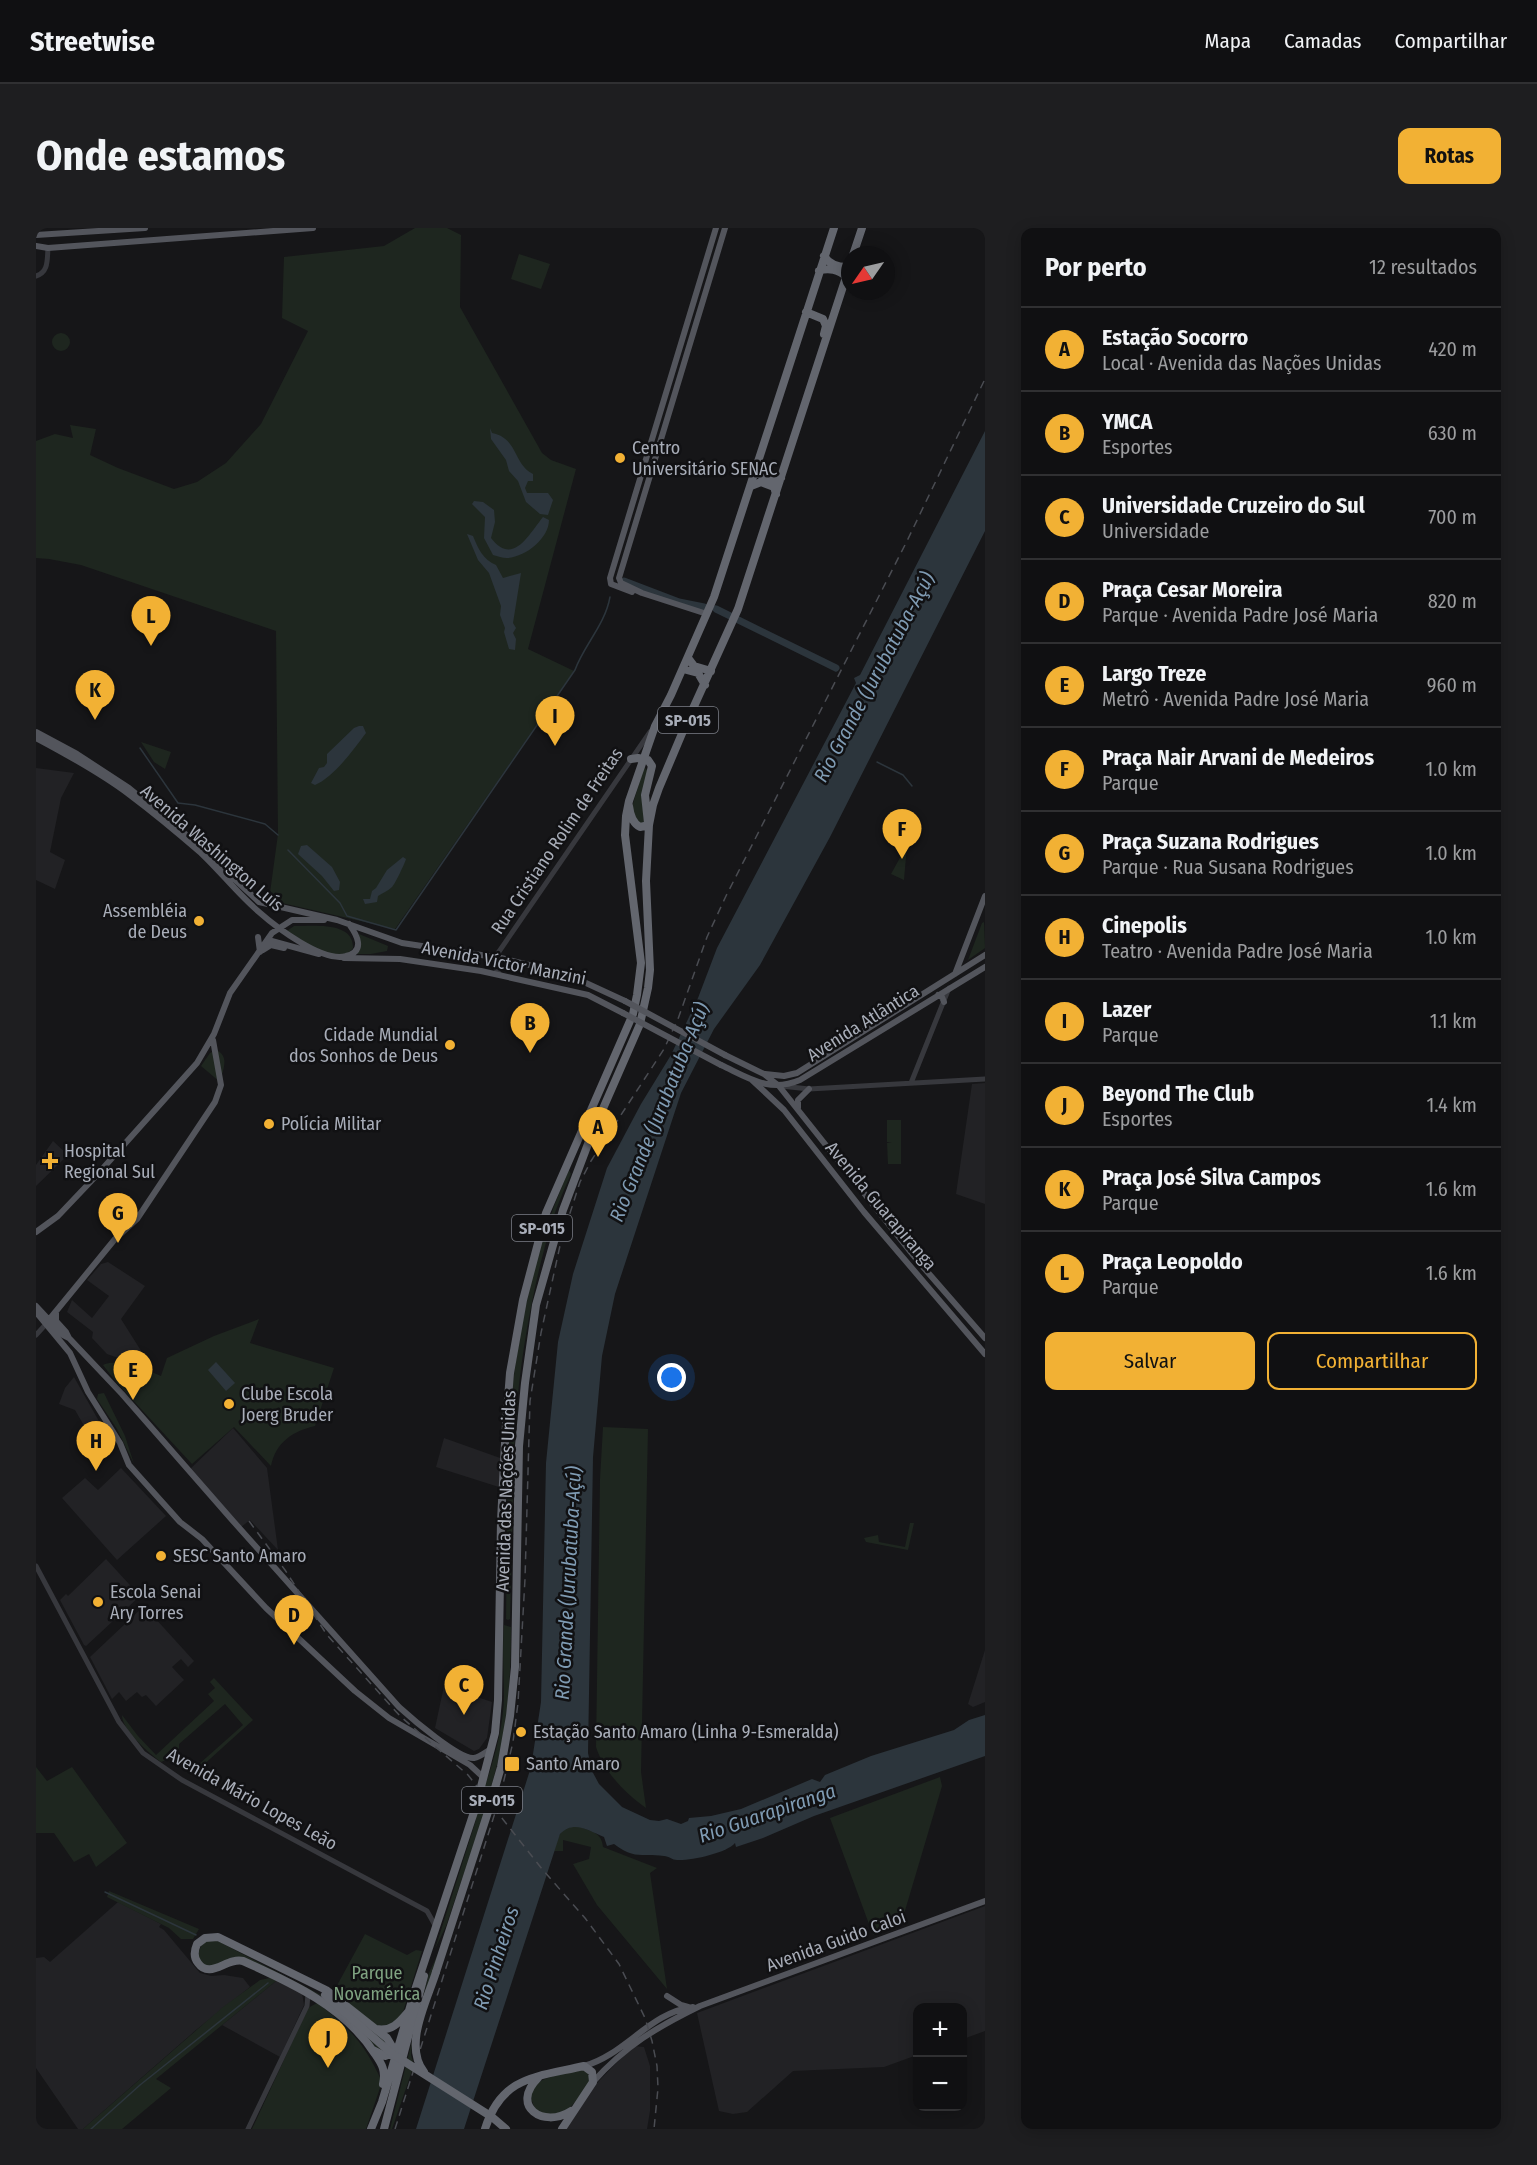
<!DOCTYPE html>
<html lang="pt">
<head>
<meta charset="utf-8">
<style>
  body { margin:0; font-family:"Fira Sans Condensed",sans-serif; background:#1e1e20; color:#f1f3f6 }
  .controls { position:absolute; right:18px; bottom:18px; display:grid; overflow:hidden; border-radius:12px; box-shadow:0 3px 15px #0003 }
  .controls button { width:54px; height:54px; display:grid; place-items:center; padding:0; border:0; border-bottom:2px solid #303032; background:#101012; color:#f1f3f6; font:30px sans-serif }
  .compass { position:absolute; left:805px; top:18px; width:54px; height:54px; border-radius:50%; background:#101012; box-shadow:0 3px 15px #0003; rotate:236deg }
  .you { position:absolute; left:636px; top:1150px; width:21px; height:21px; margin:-15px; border:4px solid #fff; border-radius:50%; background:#1a73e8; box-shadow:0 0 0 9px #1a73e833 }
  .badge { display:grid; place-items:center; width:39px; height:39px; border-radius:50%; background:#f2b134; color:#111; font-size:20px; font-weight:700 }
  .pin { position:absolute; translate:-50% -50px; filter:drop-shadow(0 2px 3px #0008) }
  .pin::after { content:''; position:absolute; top:32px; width:21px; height:18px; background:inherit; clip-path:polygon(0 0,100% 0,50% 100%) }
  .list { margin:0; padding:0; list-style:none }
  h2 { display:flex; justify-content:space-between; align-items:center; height:78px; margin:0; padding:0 24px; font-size:26px }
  h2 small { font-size:20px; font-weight:400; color:#9c9d9f }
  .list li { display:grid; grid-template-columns:39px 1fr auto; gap:18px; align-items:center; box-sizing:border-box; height:84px; padding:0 24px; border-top:2px solid #303032 }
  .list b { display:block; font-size:22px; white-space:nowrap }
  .list p { margin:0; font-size:20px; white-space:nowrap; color:#9c9d9f }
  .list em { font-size:20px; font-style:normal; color:#9c9d9f }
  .actions { display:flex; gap:12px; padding:18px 24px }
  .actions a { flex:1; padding:14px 0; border:2px solid #f2b134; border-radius:12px; text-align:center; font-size:21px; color:#f2b134 }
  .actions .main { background:#f2b134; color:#111 }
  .map { position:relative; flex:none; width:949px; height:1901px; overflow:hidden; border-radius:12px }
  header { display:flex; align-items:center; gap:36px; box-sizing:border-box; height:84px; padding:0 30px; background:#101012; border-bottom:2px solid #303032 }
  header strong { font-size:28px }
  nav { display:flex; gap:33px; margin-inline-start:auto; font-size:21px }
  .intro { display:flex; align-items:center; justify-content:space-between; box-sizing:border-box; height:144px; padding:0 36px }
  h1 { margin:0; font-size:42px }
  .button { padding:15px 27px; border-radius:12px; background:#f2b134; color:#111; font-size:21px; font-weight:700 }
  main { display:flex; gap:36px; padding:0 36px }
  aside { flex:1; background:#101012; border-radius:12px; box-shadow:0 3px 15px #0003 }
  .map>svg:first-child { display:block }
  .built { fill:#222225 }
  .green { fill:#1e261f }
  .water { fill:#2c353c }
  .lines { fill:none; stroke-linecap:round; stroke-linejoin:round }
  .stream { stroke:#2c353c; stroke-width:1.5 }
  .river { stroke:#2c353c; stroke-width:7 }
  .minor { stroke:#37383d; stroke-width:5 }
  .major { stroke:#53555c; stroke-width:6 }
  .highway { stroke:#63666e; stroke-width:8 }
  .rail { stroke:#4a4c52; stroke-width:1.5; stroke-dasharray:8 6; stroke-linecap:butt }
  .major-bridge { stroke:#53555c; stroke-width:6 }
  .highway-bridge { stroke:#63666e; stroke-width:8 }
  .poi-dot { fill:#f2b134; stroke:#111113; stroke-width:2 }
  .labels { text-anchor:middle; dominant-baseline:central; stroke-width:5; stroke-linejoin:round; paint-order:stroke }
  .shield { fill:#111113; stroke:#7b7e86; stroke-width:1.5 }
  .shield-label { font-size:16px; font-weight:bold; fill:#a8adb8 }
  .poi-label { font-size:18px; fill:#a8adb8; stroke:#111113; text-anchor:start }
  .street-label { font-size:18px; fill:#a8adb8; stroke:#111113 }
  .park-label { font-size:18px; fill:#7fa381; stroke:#111113 }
  .water-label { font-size:20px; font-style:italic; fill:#7f9bb3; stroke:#111113 }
</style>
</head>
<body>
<header>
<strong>Streetwise</strong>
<nav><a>Mapa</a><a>Camadas</a><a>Compartilhar</a></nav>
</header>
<div class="intro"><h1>Onde estamos</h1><a class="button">Rotas</a></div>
<main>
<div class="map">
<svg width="949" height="1901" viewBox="0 0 949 1901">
  <rect width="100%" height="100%" fill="#161618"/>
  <path class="built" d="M0,540L38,545L25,570L14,624L29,632L19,661L0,652Z
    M949,855V976L920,966L936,856Z
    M17,913L32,927L0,958V937Z
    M72,1034L109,1058L85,1091L109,1129L99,1136L71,1126L56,1110L57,1104L31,1084L36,1072L56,1090L73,1068L51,1052L65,1036Z
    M38,1149L64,1195L51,1203L39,1182L23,1176L29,1160Z
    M197,1200L231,1240L242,1322L214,1292L205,1299L153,1242Z
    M408,1210L467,1231L466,1260L400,1239Z
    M85,1240L130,1288L81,1332L26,1270L49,1250L62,1262Z
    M70,1331L104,1368L50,1418L48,1417L24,1372L30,1366L32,1368Z
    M108,1378L158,1433L152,1439L145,1431L136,1439L148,1452L120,1478L110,1467L106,1469L101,1464L90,1473L83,1464L76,1471L54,1429Z
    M949,1422V1474L937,1479L932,1476Z
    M408,1458L456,1474L451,1510L443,1521L438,1523L399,1500Z
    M82,1674L125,1696L123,1699L128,1702L164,1745L175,1748L188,1747L207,1750L214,1759L160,1802L47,1901H42L0,1840V1730L8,1729L14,1734Z
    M949,1678V1803L927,1811V1780H882L881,1827L848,1839L757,1843L711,1884L697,1886L683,1883L661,1785Z
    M240,1753L266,1765L268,1777L244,1829L186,1797Z
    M597,1818L608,1819L614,1838V1883L611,1901H530L558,1858Z"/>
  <path class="green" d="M379,0H411L425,7L424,79L506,225L515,232L540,241L492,421L538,443L359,701L233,672L242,606L240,403L45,337L13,331L0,330V213L19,206L37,210L34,197L60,201L54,227L82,240L138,261L161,254L190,235L225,196L272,103L246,90L248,29L348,18Z
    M483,26L514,36L505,61L475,51Z
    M16 114a9 9 0 1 1 18 0a9 9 0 1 1-18 0Z
    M105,514L135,524L129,541L118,534Z
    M608,539L612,543L606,569L608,594L603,596L597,584L596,579Z
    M871,617L868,652L855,646Z
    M948,694L949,720L932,732L946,695Z
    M258,698C277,698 318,693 317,720C304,739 265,713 251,703Z
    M323,706L352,718L351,723L335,726H320Z
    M180,822C194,828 187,842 184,854L165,838L174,825Z
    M851,892H865V936H852L851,915L856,914H851Z
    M533,942L535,946C529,960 521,977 516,994C500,1046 488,1108 482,1166L476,1164C485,1087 501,1013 533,942Z
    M223,1091L214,1115L298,1140L279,1198C257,1203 240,1214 235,1238L198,1199L156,1236L80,1154L67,1137C81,1130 111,1142 125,1148L131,1130L178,1108Z
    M68,1165L89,1208L98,1236L81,1201L61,1171L62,1166Z
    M476,1171H482L477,1234L475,1237L474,1263L477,1269L474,1391L472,1392L470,1391L472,1228Z
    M567,1199L612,1201L605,1544L610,1580C589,1565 568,1544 560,1519L564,1251Z
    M874,1295H878L872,1322L830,1314L828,1310L842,1307L843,1314L869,1319Z
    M468,1397L475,1399C475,1439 473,1477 466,1516C461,1539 454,1562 448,1584H445L448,1586L410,1698L399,1721L440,1592V1584C453,1547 467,1508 468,1469C468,1447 466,1419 468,1397Z
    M178,1450L217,1492L164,1540L162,1537L207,1497L189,1476L143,1516V1523L135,1530L125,1534C113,1525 86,1502 86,1487L102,1508L120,1527L178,1473L172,1466L179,1460L174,1454Z
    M0,1539L11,1553L36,1539L91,1615L60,1639L53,1626L38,1634L18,1605H0Z
    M904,1549L906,1558L868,1686L871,1694L837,1707L794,1590Z
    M541,1598C554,1603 566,1604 567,1619L621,1640L614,1645L631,1761L561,1677L537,1636L553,1631L555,1619L527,1612V1623H518C523,1608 523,1599 541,1598Z
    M73,1663L163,1701L157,1711H145L133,1700L71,1669Z
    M329,1706L371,1727L380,1722L386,1723L366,1787L359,1796L341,1799L298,1763Z
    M409,1710L376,1814L375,1827L378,1837L356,1901H354L393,1745Z
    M170,1712H180L287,1768L337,1804L331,1799L353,1814L355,1821L342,1824L287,1769L207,1730C194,1727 186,1739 174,1738C157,1737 161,1721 170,1712Z
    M234,1750L240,1753L120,1851L135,1860L86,1901H47L187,1779L224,1752Z
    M281,1775C314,1800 329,1816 346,1854L330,1901H216L272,1780Z
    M549,1842L556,1851L539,1874L528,1886H503C476,1850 525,1846 549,1842Z"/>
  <path class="water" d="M454,200L456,205C482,210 477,236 497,246V253H492L489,260L491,265H512L517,272L512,287L504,286L490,274L482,253L473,243L470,232L455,211Z
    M949,203V303L794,609L724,737L678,801L645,865L579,1066L566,1128L557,1229L552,1525L556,1543L563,1556L586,1579L614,1592L623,1593L631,1591L645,1596L652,1593L653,1590L675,1588L705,1581L776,1551L784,1554L789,1547L835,1528L918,1502L933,1492L949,1487V1528L778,1588L727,1610L700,1619L699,1615C691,1625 654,1633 641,1632C636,1632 633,1628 628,1628C606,1625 599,1632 578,1616L571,1618L568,1609C551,1602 538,1592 524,1606L428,1901H380L495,1539L505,1474L510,1235L522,1114L537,1046L571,940L605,876L635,827L662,770L681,720L820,455L818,450L824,447Z
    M438,273L447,274L458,282L459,294L455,310C477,339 493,306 507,289L513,292C513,310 490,329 471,330C466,330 462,328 457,327L448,310L449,289L436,276Z
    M431,306L437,308C442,320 447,332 460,337L467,350L485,345L477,395L480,400L477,405L480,411L479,422L473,421L468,404L469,400L464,387L465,378L453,345L442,332Z
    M323,498H327L330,505C318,521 298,549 279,557L275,555L283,540L288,539L291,535V526L318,500Z
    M271,617L296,639L304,654L303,662L298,663L286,648L262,626L265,618Z
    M367,629L370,631C369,635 359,656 356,659C352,663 346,665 342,668L341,674L329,676L327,671H334L336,663L340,660L351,642Z
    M180,1134L199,1155L190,1163L172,1142Z"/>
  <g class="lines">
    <path class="stream" d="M104,520L142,575L159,577L229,596L242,607
      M841,534L867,547L876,558
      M252,622L304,675L311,688L360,702L539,442C548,417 569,397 574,369
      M69,1664L160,1707
      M55,1901L104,1857L232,1755"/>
    <path class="river" d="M588,353L643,374L668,379
      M680,381L800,440"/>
    <path class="minor" d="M0,48C13,44 11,31 12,20
      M464,747L459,739L462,725L614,504
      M875,855L913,760
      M745,858L773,861L949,851
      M0,1107L10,1096
      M0,1338L83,1494L107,1525L146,1552L391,1683L400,1699
      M212,1901L271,1778L272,1766"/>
    <path class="major" d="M0,7L109,0
      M0,18L12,20L277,0
      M596,364L575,356L574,350L680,0
      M671,386L606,365L585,355L583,350L689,0
      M0,504L41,526L93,560L153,609L223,674L301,692L366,715L465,730L518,743L550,755L589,773
      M0,510C32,527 65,545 94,567C118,585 142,605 165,625C185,644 202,666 223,684C240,699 287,735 310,728C330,723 321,707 313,696
      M222,709L224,724
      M232,712L283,726
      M227,722L235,717L248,720
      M308,730L364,731L445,743L552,767L587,785
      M919,746L949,668
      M902,767L906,769L908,774
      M689,827L728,846L743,858L881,1032L949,1110
      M685,837C713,850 733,865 764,852L949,739
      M729,846L748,848L761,845L949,727
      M716,852L748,882L828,984L949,1126
      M762,880V872L773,861
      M0,1004L22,988L60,948L161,835L178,806L194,765L236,705L256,692H288
      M0,1078L27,1107L33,1110L86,1166L197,1293L363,1479C375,1490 424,1532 438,1530C444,1529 450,1524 455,1521
      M0,1084L34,1125L52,1164L84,1215L93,1237L144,1294L166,1311L230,1380L319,1463L353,1490L434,1537L448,1550
      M20,1085V1093L30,1104L33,1110
      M12,1093L79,1011L101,991L179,874L185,857L177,812
      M631,1768L645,1777L652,1779
      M548,1838C589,1827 614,1784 657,1779
      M557,1854C589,1818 621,1799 664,1778L949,1673"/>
    <path class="highway" d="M817,27L826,0
      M788,28C793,36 801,39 811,39L814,36
      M783,43C792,39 804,42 810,49
      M770,84L787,91L790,98L788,106
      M720,241C724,250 736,255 745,250
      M715,258L725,254L738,259L740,266
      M652,430L658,438L675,443
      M647,441L662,445L669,457
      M595,531L602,530L612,532L616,538L609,567L612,595
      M593,578C594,586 596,595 604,599L613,597
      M400,1744L452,1584L465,1539L474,1488L479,1439L483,1218L489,1155L500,1077L527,982L555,908L604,796L612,760L614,742L610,653L613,597L617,577L623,560L650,496L702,381L814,37
      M340,1801C355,1804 363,1795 372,1784
      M337,1822L349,1828L354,1826L357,1820L351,1810L290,1762L182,1709L169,1710L161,1716C158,1723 157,1729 162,1735C174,1752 191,1729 207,1733C256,1755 309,1779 339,1826C346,1836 350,1843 347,1856
      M502,1850C474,1878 507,1901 535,1883
      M335,1901L346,1874L380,1759L440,1578L459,1505L462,1472L465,1293L470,1196L474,1145L487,1072L510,985L597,786L601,767L605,735L589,607L590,588L593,573L619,498L635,467L678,369L798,0
      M348,1901L388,1748
      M449,1901C465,1848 501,1849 548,1838L556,1844L557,1854L526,1901"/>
    <path class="rail" d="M213,1293L249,1342L291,1407L364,1488L432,1547L506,1641L549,1690L583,1736L609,1790L616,1813L621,1838L622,1860L618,1901
      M359,1901L464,1569L477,1514L482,1475L489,1351L494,1173L505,1105L525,1013L544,954L555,933L628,821L642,791L671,709L690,668L871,313L949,151"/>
    <path class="major-bridge" d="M589,773L689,827
      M587,785L685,837"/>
    <path class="highway-bridge" d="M289,1767L355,1825L456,1889L470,1901
      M388,1844C367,1817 391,1773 400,1744"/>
  </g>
  <g class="poi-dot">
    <circle cx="584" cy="230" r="6"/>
    <circle cx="163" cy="693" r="6"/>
    <circle cx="414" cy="817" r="6"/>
    <circle cx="233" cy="896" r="6"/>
    <path d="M11 924h6v6h6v6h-6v6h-6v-6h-6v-6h6z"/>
    <circle cx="193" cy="1176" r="6"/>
    <circle cx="125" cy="1328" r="6"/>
    <circle cx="62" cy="1374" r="6"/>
    <circle cx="485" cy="1504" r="6"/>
    <rect x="468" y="1528" width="16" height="16" rx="3"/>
  </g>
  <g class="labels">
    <g class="shield">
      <rect x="622" y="479" width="60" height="26" rx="4.5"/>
      <rect x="476" y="987" width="60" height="26" rx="4.5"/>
      <rect x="426" y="1559" width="60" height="26" rx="4.5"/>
    </g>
    <g class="shield-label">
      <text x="652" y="492">SP-015</text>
      <text x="506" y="1000">SP-015</text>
      <text x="456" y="1572">SP-015</text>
    </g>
    <g class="poi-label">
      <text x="596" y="220">Centro<tspan x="596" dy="21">Universitário SENAC</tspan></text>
      <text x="151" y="683" text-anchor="end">Assembléia<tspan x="151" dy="21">de Deus</tspan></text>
      <text x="402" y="807" text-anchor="end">Cidade Mundial<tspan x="402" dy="21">dos Sonhos de Deus</tspan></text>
      <text x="245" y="896">Polícia Militar</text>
      <text x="28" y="923">Hospital<tspan x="28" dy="21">Regional Sul</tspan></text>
      <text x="205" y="1166">Clube Escola<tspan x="205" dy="21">Joerg Bruder</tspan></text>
      <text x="137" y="1328">SESC Santo Amaro</text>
      <text x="74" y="1364">Escola Senai<tspan x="74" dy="21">Ary Torres</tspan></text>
      <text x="497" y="1504">Estação Santo Amaro (Linha 9-Esmeralda)</text>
      <text x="490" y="1536">Santo Amaro</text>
    </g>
    <g class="street-label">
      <text transform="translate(521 613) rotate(-56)">Rua Cristiano Rolim de Freitas</text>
      <text transform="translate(176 620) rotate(41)">Avenida Washington Luís</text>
      <text transform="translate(468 735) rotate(11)">Avenida Víctor Manzini</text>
      <text transform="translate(827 795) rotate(-32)">Avenida Atlântica</text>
      <text transform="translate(845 978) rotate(50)">Avenida Guarapiranga</text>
      <text transform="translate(470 1263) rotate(-88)">Avenida das Nações Unidas</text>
      <text transform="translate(216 1571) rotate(29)">Avenida Mário Lopes Leão</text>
      <text transform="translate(800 1713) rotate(-20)">Avenida Guido Caloi</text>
    </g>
    <g class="park-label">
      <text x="341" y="1745">Parque<tspan x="341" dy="21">Novamérica</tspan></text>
    </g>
    <g class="water-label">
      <text transform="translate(838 449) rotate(-62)">Rio Grande (Jurubatuba-Açú)</text>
      <text transform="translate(623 884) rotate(-68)">Rio Grande (Jurubatuba-Açú)</text>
      <text transform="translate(532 1355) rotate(-87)">Rio Grande (Jurubatuba-Açú)</text>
      <text transform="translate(731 1585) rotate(-19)">Rio Guarapiranga</text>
      <text transform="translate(460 1730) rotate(-72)">Rio Pinheiros</text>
    </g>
  </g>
</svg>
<div class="controls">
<button>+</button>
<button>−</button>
</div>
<svg class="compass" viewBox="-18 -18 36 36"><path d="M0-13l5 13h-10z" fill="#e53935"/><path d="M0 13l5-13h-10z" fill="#9c9d9f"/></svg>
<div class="you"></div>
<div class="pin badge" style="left:562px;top:929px">A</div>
<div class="pin badge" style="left:494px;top:825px">B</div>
<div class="pin badge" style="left:428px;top:1487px">C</div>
<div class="pin badge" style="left:258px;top:1417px">D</div>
<div class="pin badge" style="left:97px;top:1172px">E</div>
<div class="pin badge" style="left:866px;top:631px">F</div>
<div class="pin badge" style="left:82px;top:1015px">G</div>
<div class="pin badge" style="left:60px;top:1243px">H</div>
<div class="pin badge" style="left:519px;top:518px">I</div>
<div class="pin badge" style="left:292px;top:1840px">J</div>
<div class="pin badge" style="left:59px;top:492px">K</div>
<div class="pin badge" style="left:115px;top:418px">L</div>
</div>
<aside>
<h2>Por perto<small>12 resultados</small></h2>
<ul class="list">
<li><span class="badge">A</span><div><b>Estação Socorro</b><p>Local · Avenida das Nações Unidas</p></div><em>420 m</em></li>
<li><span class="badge">B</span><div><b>YMCA</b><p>Esportes</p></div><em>630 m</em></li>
<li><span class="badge">C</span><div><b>Universidade Cruzeiro do Sul</b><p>Universidade</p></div><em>700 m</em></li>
<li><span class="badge">D</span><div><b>Praça Cesar Moreira</b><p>Parque · Avenida Padre José Maria</p></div><em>820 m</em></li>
<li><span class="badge">E</span><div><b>Largo Treze</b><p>Metrô · Avenida Padre José Maria</p></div><em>960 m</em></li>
<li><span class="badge">F</span><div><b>Praça Nair Arvani de Medeiros</b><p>Parque</p></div><em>1.0 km</em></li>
<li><span class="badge">G</span><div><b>Praça Suzana Rodrigues</b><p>Parque · Rua Susana Rodrigues</p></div><em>1.0 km</em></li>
<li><span class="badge">H</span><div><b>Cinepolis</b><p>Teatro · Avenida Padre José Maria</p></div><em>1.0 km</em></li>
<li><span class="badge">I</span><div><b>Lazer</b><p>Parque</p></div><em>1.1 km</em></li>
<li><span class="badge">J</span><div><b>Beyond The Club</b><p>Esportes</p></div><em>1.4 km</em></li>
<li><span class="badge">K</span><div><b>Praça José Silva Campos</b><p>Parque</p></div><em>1.6 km</em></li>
<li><span class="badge">L</span><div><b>Praça Leopoldo</b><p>Parque</p></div><em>1.6 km</em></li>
</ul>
<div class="actions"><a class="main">Salvar</a><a>Compartilhar</a></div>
</aside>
</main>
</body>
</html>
